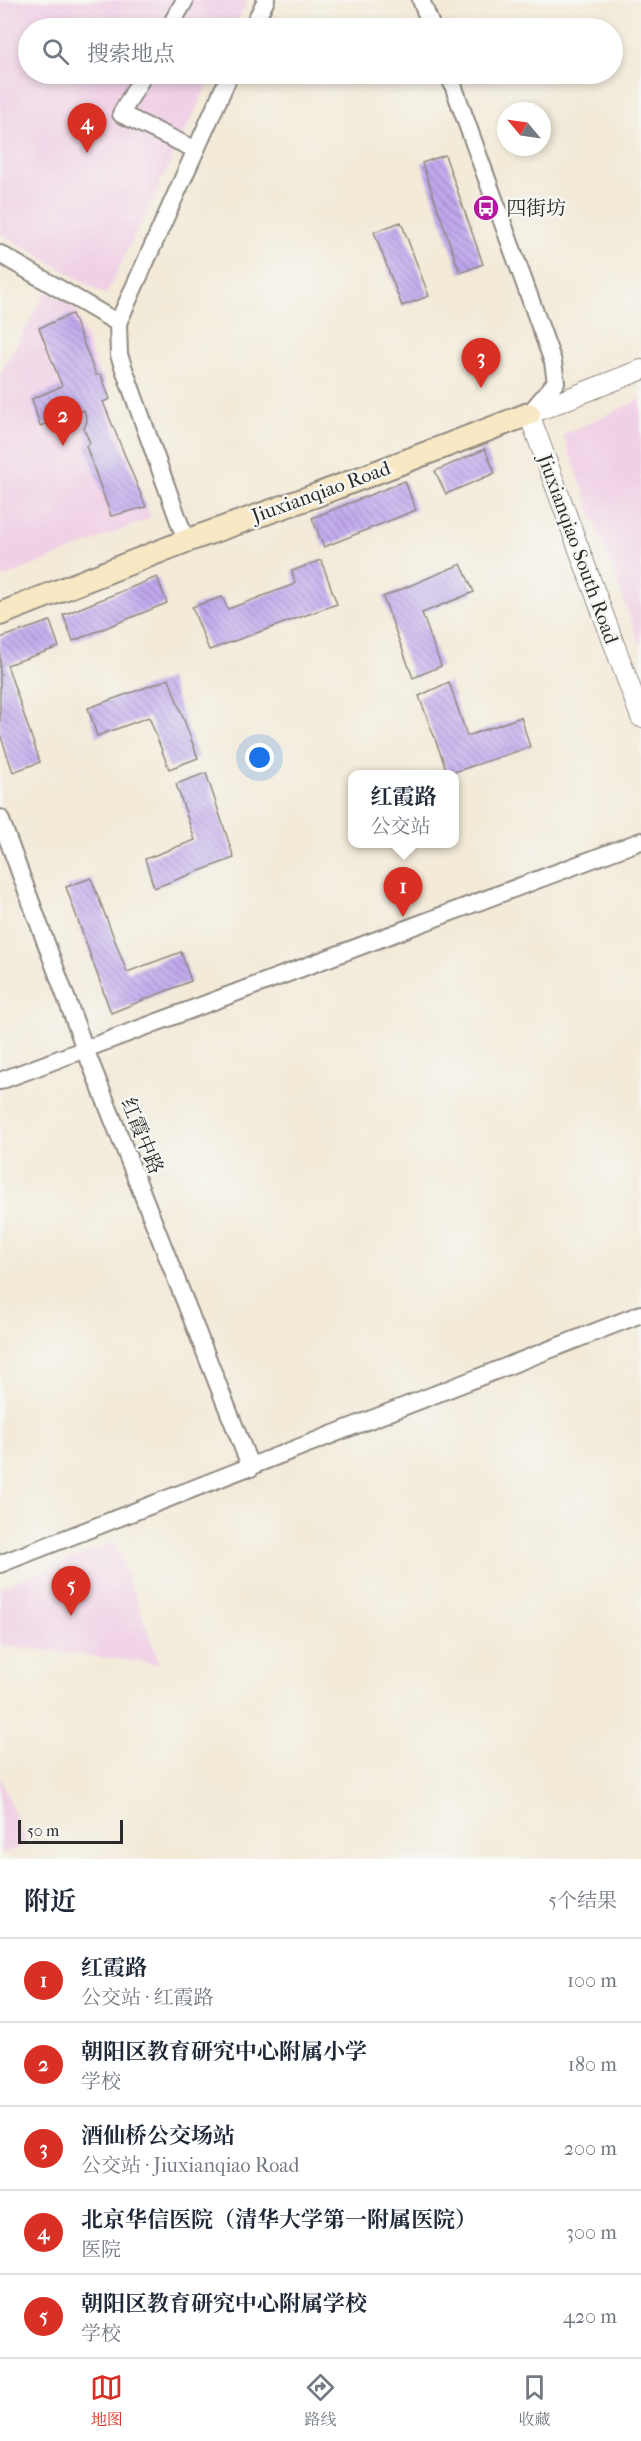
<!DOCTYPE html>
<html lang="zh">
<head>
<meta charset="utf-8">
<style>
  body { margin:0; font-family:"IM FELL French Canon","Noto Serif SC",serif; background:#f2f2f3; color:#1f2937 }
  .compass { position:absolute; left:497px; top:102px; width:54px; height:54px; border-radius:50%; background:#fff; box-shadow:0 3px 9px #0003; rotate:299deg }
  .scale { position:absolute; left:18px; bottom:15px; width:105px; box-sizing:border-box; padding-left:6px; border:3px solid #2b2b2b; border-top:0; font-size:16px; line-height:21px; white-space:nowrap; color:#2b2b2b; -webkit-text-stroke:4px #f6f6f2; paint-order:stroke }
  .you { position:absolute; left:260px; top:758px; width:21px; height:21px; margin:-15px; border:4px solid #fff; border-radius:50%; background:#1a73e8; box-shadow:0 0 0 9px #1a73e833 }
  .badge { display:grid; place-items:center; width:39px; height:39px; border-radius:50%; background:#d93025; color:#fff; font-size:20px; font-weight:700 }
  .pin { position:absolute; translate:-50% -50px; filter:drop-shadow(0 2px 3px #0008) }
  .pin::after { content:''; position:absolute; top:32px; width:21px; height:18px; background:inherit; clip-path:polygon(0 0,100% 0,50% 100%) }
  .popup { position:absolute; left:348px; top:770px; width:111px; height:78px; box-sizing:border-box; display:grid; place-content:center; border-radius:12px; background:#fff; filter:drop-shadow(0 2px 4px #0005); font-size:20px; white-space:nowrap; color:#747a83 }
  .popup b { font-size:22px; color:#1f2937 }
  .popup::after { content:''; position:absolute; left:50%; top:100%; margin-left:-12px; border:12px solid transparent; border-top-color:#fff }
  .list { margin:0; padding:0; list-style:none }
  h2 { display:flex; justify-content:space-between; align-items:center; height:78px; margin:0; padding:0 24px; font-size:26px }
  h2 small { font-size:20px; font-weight:400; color:#747a83 }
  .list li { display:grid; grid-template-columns:39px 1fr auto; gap:18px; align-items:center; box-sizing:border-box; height:84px; padding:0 24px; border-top:2px solid #e0e1e3 }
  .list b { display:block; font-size:22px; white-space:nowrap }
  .list p { margin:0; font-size:20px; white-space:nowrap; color:#747a83 }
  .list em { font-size:20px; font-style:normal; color:#747a83 }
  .icon { flex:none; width:33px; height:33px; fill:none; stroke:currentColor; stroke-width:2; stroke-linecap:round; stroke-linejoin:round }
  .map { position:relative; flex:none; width:641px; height:1859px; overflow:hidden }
  .search { position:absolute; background:#fff; box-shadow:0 3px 9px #0003; left:18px; right:18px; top:18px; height:66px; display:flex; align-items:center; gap:15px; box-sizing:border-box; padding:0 21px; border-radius:33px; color:#747a83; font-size:22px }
  .sheet { height:498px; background:#fff }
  nav { display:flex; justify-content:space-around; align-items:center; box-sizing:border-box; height:84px; border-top:2px solid #e0e1e3; background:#fff; font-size:16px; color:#747a83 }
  nav a { display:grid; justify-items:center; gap:3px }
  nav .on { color:#d93025 }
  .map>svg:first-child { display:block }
  .built { fill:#f0d0e5 }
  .building { fill:url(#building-back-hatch) }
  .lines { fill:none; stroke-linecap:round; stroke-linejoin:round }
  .minor-casing { stroke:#8f8a82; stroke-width:20 }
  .tertiary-casing { stroke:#8f8a82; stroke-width:22 }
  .secondary-casing { stroke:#8f8a82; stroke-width:26 }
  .minor { stroke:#fff; stroke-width:16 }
  .tertiary { stroke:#fff; stroke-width:20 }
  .secondary { stroke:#f8e8c3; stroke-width:22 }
  .labels { text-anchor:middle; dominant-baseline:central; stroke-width:5; stroke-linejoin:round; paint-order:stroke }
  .poi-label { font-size:20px; fill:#2b2b2b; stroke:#f6f6f2; text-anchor:start }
  .street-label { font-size:20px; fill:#2b2b2b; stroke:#f6f6f2 }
</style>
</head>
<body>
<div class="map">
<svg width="641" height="1859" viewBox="0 0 641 1859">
  <defs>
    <pattern id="building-back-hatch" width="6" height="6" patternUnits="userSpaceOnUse" patternTransform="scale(1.5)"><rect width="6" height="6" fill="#c0a8ee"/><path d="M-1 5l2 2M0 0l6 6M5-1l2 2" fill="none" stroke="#9c89c1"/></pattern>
  </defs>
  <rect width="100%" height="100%" fill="#f6f6f2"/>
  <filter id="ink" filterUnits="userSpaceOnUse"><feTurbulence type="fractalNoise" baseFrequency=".0167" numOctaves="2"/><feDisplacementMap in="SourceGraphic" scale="12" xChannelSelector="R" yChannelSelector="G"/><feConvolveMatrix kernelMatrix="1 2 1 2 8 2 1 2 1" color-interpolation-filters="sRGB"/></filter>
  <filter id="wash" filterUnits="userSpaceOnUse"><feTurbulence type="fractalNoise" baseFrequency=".008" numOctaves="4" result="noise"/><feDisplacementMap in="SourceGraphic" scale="24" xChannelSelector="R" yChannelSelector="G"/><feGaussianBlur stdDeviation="1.35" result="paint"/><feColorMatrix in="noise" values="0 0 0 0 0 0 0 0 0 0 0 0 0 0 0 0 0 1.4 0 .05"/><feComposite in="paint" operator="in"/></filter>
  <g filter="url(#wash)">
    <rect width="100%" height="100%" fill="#f3ead8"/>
    <path class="built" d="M0,0H248L234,28H28V74H213L106,295L0,233Z
      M47,291L75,307L151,518L0,579V374Z
      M641,399V647L563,435Z
      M114,1542L160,1664L0,1645V1588Z
      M0,1775L27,1844L0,1854Z"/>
    <g id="blocks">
      <path class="building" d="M445,155L483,264L460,273L422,163Z
        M401,222L429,296L402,306L374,232Z
        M72,314L96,375H101L110,399L103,402L146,507L111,516L86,446L90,443L84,429L87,421L84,410L40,426L32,399L62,386L39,328Z
        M485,449L495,473L446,494L435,471Z
        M405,481L416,510L324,547L312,518Z
        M321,560L337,604L209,650L192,607L222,597L228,609L295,584L292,571Z
        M461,564L474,592L422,613L441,666L413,678L383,597Z
        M157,577L167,603L73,641L63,615Z
        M50,621L59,647L7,665L40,762L13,772L0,734V638Z
        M169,679L198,758L169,769L149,717L97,736L88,708Z
        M449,682L467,736L521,717L530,747L448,774L419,696Z
        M206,773L234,858L154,888L145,859L195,840L176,784Z
        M91,878L127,972L181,952L191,981L111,1013L66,887Z"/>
    </g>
  </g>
  <g filter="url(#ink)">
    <use href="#blocks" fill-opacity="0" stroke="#8f8a82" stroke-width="1.5"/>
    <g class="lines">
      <g class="minor-casing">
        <path id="minor" d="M421,0L432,28
          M169,28L185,0
          M252,28L266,0
          M144,74L121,114L194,149
          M449,74L553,362L556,382L529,414
          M0,254L118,323
          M186,541L119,355L118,323L230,74
          M0,818L85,1049L251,1468
          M0,1081L641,841
          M0,1564L641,1314"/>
      </g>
      <g class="tertiary-casing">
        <path id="tertiary" d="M641,370L529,414L641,717"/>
      </g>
      <g class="secondary-casing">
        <path id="secondary" d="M0,614L186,541L314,496L529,414"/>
      </g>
      <use href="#minor" class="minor"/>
      <use href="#tertiary" class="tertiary"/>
      <use href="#secondary" class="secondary"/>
    </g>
  </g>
  <defs>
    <g id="bus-disc" transform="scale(1.35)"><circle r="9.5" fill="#b5179e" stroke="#f6f6f2"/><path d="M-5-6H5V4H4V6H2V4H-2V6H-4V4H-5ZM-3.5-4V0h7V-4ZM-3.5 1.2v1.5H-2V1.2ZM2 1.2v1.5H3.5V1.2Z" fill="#fff"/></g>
  </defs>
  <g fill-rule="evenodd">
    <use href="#bus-disc" x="486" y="208"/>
  </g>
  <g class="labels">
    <g class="poi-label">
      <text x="506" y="208">四街坊</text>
    </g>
    <g class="street-label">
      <text transform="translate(321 492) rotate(-20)">Jiuxianqiao Road</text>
      <text transform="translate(578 549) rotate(70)">Jiuxianqiao South Road</text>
      <text transform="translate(142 1136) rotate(68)">红霞中路</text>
    </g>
  </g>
</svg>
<svg class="compass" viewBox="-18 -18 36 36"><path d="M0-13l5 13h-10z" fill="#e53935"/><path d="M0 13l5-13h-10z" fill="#747a83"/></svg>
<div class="scale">50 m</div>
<div class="you"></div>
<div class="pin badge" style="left:403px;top:917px">1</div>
<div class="popup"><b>红霞路</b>公交站</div>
<div class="pin badge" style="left:63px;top:446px">2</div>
<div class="pin badge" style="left:481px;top:388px">3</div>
<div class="pin badge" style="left:87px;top:153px">4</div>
<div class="pin badge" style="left:71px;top:1616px">5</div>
<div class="search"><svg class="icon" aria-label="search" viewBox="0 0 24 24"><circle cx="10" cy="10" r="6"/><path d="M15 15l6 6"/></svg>搜索地点</div>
</div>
<section class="sheet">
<h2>附近<small>5个结果</small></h2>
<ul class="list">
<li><span class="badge">1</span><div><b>红霞路</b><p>公交站 · 红霞路</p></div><em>100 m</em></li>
<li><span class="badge">2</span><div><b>朝阳区教育研究中心附属小学</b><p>学校</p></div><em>180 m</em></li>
<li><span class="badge">3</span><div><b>酒仙桥公交场站</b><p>公交站 · Jiuxianqiao Road</p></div><em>200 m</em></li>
<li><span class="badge">4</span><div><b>北京华信医院（清华大学第一附属医院）</b><p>医院</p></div><em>300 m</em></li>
<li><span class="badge">5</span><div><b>朝阳区教育研究中心附属学校</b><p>学校</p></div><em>420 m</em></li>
</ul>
</section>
<nav>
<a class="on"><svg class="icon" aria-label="map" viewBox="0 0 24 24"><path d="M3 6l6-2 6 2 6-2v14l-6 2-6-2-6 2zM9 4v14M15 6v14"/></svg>地图</a>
<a><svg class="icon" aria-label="directions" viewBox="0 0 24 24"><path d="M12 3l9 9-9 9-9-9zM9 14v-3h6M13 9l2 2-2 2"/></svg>路线</a>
<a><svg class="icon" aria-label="saved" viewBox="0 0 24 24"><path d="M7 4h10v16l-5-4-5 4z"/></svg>收藏</a>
</nav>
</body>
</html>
